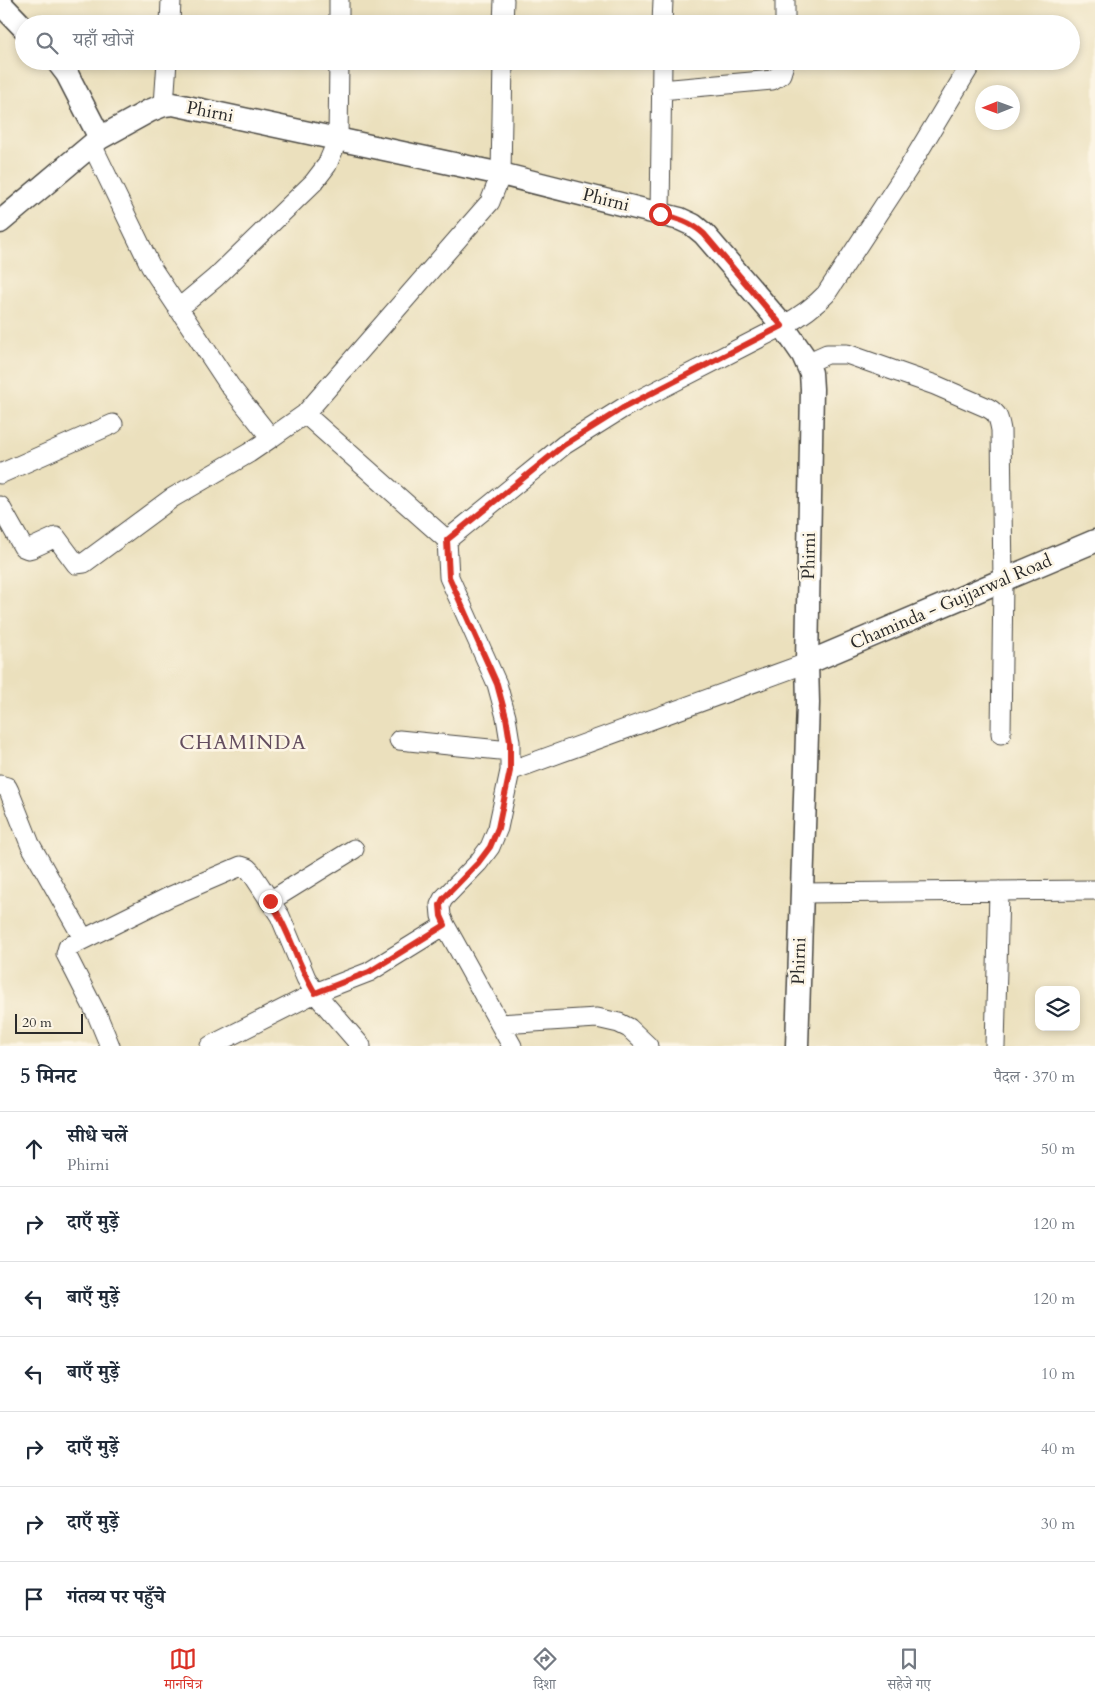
<!DOCTYPE html>
<html lang="hi">
<head>
<meta charset="utf-8">
<style>
  body { margin:0; font-family:Cardo,"Noto Serif Devanagari",serif; background:#f6f6f7; color:#1f2937 }
  .controls { position:absolute; right:15px; bottom:15px; display:grid; overflow:hidden; border-radius:10px; box-shadow:0 2px 8px #0003 }
  .controls button { width:45px; height:45px; display:grid; place-items:center; padding:0; border:0; border-bottom:1px solid #e0e1e3; background:#fff; color:#1f2937; font:25px sans-serif }
  .compass { position:absolute; left:975px; top:85px; width:45px; height:45px; border-radius:50%; background:#fff; box-shadow:0 2px 8px #0003; rotate:269deg }
  .scale { position:absolute; left:15px; bottom:12px; width:68px; box-sizing:border-box; padding-left:5px; border:2px solid #2b2b2b; border-top:0; font-size:14px; line-height:18px; white-space:nowrap; color:#2b2b2b; -webkit-text-stroke:4px #fcf5e5; paint-order:stroke }
  .stop { position:absolute; width:15px; height:15px; margin:-11px; border:4px solid #d93025; border-radius:50%; background:#fff }
  .stop.end { background:#d93025; border-color:#fff; box-shadow:0 1px 5px #0008 }
  .list { margin:0; padding:0; list-style:none }
  h2 { display:flex; justify-content:space-between; align-items:center; height:65px; margin:0; padding:0 20px; font-size:21px }
  h2 small { font-size:16px; font-weight:400; color:#747a83 }
  .list li { display:grid; grid-template-columns:32px 1fr auto; gap:15px; align-items:center; box-sizing:border-box; height:75px; padding:0 20px; border-top:1px solid #e0e1e3 }
  .list b { display:block; font-size:19px; white-space:nowrap }
  .list p { margin:0; font-size:16px; white-space:nowrap; color:#747a83 }
  .list em { font-size:16px; font-style:normal; color:#747a83 }
  .icon { flex:none; width:28px; height:28px; fill:none; stroke:currentColor; stroke-width:2; stroke-linecap:round; stroke-linejoin:round }
  .map { position:relative; flex:none; width:1095px; height:1046px; overflow:hidden }
  .search { position:absolute; background:#fff; box-shadow:0 2px 8px #0003; left:15px; right:15px; top:15px; height:55px; display:flex; align-items:center; gap:12px; box-sizing:border-box; padding:0 18px; border-radius:28px; color:#747a83; font-size:19px }
  .sheet { height:590px; background:#fff }
  nav { display:flex; justify-content:space-around; align-items:center; box-sizing:border-box; height:70px; border-top:1px solid #e0e1e3; background:#fff; font-size:14px; color:#747a83 }
  nav a { display:grid; justify-items:center; gap:2px }
  nav .on { color:#d93025 }
  .map>svg:first-child { display:block }
  .lines { fill:none; stroke-linecap:round; stroke-linejoin:round }
  .minor-casing { stroke:#484641; stroke-width:21 }
  .tertiary-casing { stroke:#484641; stroke-width:25 }
  .minor { stroke:#fff; stroke-width:19 }
  .tertiary { stroke:#fff; stroke-width:22 }
  .route { stroke:#d93025; stroke-width:6 }
  .labels { text-anchor:middle; dominant-baseline:central; stroke-width:5; stroke-linejoin:round; paint-order:stroke }
  .street-label { font-size:18px; fill:#2b2b2b; stroke:#fcf5e5 }
  .quarter-label { font-size:20px; letter-spacing:1px; fill:#644e5f; stroke:#fcf5e5 }
</style>
</head>
<body>
<div class="map">
<svg width="1095" height="1046" viewBox="0 0 1095 1046">
  <rect width="100%" height="100%" fill="#fcf5e5"/>
  <filter id="ink" filterUnits="userSpaceOnUse"><feTurbulence type="fractalNoise" baseFrequency=".02" numOctaves="2"/><feDisplacementMap in="SourceGraphic" scale="10" xChannelSelector="R" yChannelSelector="G"/><feConvolveMatrix kernelMatrix="1 2 1 2 8 2 1 2 1" color-interpolation-filters="sRGB"/></filter>
  <filter id="wash" filterUnits="userSpaceOnUse"><feTurbulence type="fractalNoise" baseFrequency=".0096" numOctaves="4" result="noise"/><feDisplacementMap in="SourceGraphic" scale="20" xChannelSelector="R" yChannelSelector="G"/><feGaussianBlur stdDeviation="1.12" result="paint"/><feColorMatrix in="noise" values="0 0 0 0 0 0 0 0 0 0 0 0 0 0 0 0 0 1.4 0 .05"/><feComposite in="paint" operator="in"/></filter>
  <g filter="url(#wash)">
    <rect width="100%" height="100%" fill="#ebe0bd"/>
  </g>
  <g filter="url(#ink)">
    <g class="lines">
      <g class="minor-casing">
        <path id="minor" d="M170,24L171,0
          M339,24V0
          M503,24L504,0
          M662,24L663,0
          M785,24V0
          M661,90L772,80L781,74L785,61
          M164,105L167,61
          M92,145L151,267L230,386L271,438L305,414L490,202L501,174L503,61
          M660,214L662,61
          M178,309L215,278L314,182L327,165L338,139L339,61
          M807,363L827,354H847L935,385L988,408C998,413 999,419 1001,430L1003,580L1001,734
          M305,414L447,540L449,577L497,684L506,717L510,742V771L498,828L490,847L478,863L443,899L440,905L441,916L445,925L512,1046
          M0,474L113,424
          M0,506L23,547L28,549L32,548L56,537L76,564L84,563L172,498L249,453L271,438
          M447,540L564,445L623,408L783,326C799,317 813,308 826,294L908,169L973,61
          M399,740L510,751
          M510,771L807,663
          M0,785L7,787L9,791L30,844L83,938
          M802,893L1095,890
          M270,901L354,849
          M500,1024L597,1018L619,1023L629,1028L648,1046
          M110,1046L98,1017L69,960L66,954L68,947L169,897L241,866L247,868L251,872L280,916L306,978L315,993L361,1046
          M210,1046L315,993L369,972L445,925
          M995,1046L999,891"/>
      </g>
      <g class="tertiary-casing">
        <path id="tertiary" d="M0,3L24,28
          M57,61L67,74L100,138
          M0,222L100,138L149,111L164,105L173,104L501,174L680,219L693,225L704,234L783,326L803,355L811,373L812,389L807,663L808,703L797,1046
          M807,663L1095,541"/>
      </g>
      <use href="#minor" class="minor"/>
      <use href="#tertiary" class="tertiary"/>
    </g>
  </g>
  <g class="lines" filter="url(#ink)">
    <path class="route" d="M270,901C290,930 297,964 315,993L369,972L445,925L441,916L440,905L443,899L478,863L490,847L498,828L510,771V742L506,717L497,684L449,577L447,540L564,445L623,408L782,326L704,234C691,222 677,218 660,214"/>
  </g>
  <g class="labels">
    <g class="street-label">
      <text transform="translate(210 112) rotate(11)">Phirni</text>
      <text transform="translate(606 200) rotate(14)">Phirni</text>
      <text transform="translate(809 556) rotate(-89)">Phirni</text>
      <text transform="translate(951 602) rotate(-23)">Chaminda - Gujjarwal Road</text>
      <text transform="translate(799 961) rotate(-88)">Phirni</text>
    </g>
    <g class="quarter-label">
      <text x="243" y="742">CHAMINDA</text>
    </g>
  </g>
</svg>
<div class="controls">
<button><svg class="icon" aria-label="layers" viewBox="0 0 24 24"><path d="M12 4l9 5-9 5-9-5zM3 14l9 5 9-5"/></svg></button>
</div>
<svg class="compass" viewBox="-18 -18 36 36"><path d="M0-13l5 13h-10z" fill="#e53935"/><path d="M0 13l5-13h-10z" fill="#747a83"/></svg>
<div class="scale">20 m</div>
<div class="stop" style="left:660px;top:214px"></div>
<div class="stop end" style="left:270px;top:901px"></div>
<div class="search"><svg class="icon" aria-label="search" viewBox="0 0 24 24"><circle cx="10" cy="10" r="6"/><path d="M15 15l6 6"/></svg>यहाँ खोजें</div>
</div>
<section class="sheet">
<h2>5 मिनट<small>पैदल · 370 m</small></h2>
<ul class="list">
<li><svg class="icon" aria-label="ahead" viewBox="0 0 24 24"><path d="M12 20V5M6 11l6-6 6 6"/></svg><div><b>सीधे चलें</b><p>Phirni</p></div><em>50 m</em></li>
<li><svg class="icon" aria-label="right" viewBox="0 0 24 24"><path d="M7 20v-9h11M14 6l5 5-5 5"/></svg><div><b>दाएँ मुड़ें</b></div><em>120 m</em></li>
<li><svg class="icon" aria-label="left" viewBox="0 0 24 24"><path d="M17 20v-9H6M10 6l-5 5 5 5"/></svg><div><b>बाएँ मुड़ें</b></div><em>120 m</em></li>
<li><svg class="icon" aria-label="left" viewBox="0 0 24 24"><path d="M17 20v-9H6M10 6l-5 5 5 5"/></svg><div><b>बाएँ मुड़ें</b></div><em>10 m</em></li>
<li><svg class="icon" aria-label="right" viewBox="0 0 24 24"><path d="M7 20v-9h11M14 6l5 5-5 5"/></svg><div><b>दाएँ मुड़ें</b></div><em>40 m</em></li>
<li><svg class="icon" aria-label="right" viewBox="0 0 24 24"><path d="M7 20v-9h11M14 6l5 5-5 5"/></svg><div><b>दाएँ मुड़ें</b></div><em>30 m</em></li>
<li><svg class="icon" aria-label="arrive" viewBox="0 0 24 24"><path d="M6 21V4h12l-3 4 3 4H6"/></svg><div><b>गंतव्य पर पहुँचे</b></div></li>
</ul>
</section>
<nav>
<a class="on"><svg class="icon" aria-label="map" viewBox="0 0 24 24"><path d="M3 6l6-2 6 2 6-2v14l-6 2-6-2-6 2zM9 4v14M15 6v14"/></svg>मानचित्र</a>
<a><svg class="icon" aria-label="directions" viewBox="0 0 24 24"><path d="M12 3l9 9-9 9-9-9zM9 14v-3h6M13 9l2 2-2 2"/></svg>दिशा</a>
<a><svg class="icon" aria-label="saved" viewBox="0 0 24 24"><path d="M7 4h10v16l-5-4-5 4z"/></svg>सहेजे गए</a>
</nav>
</body>
</html>
